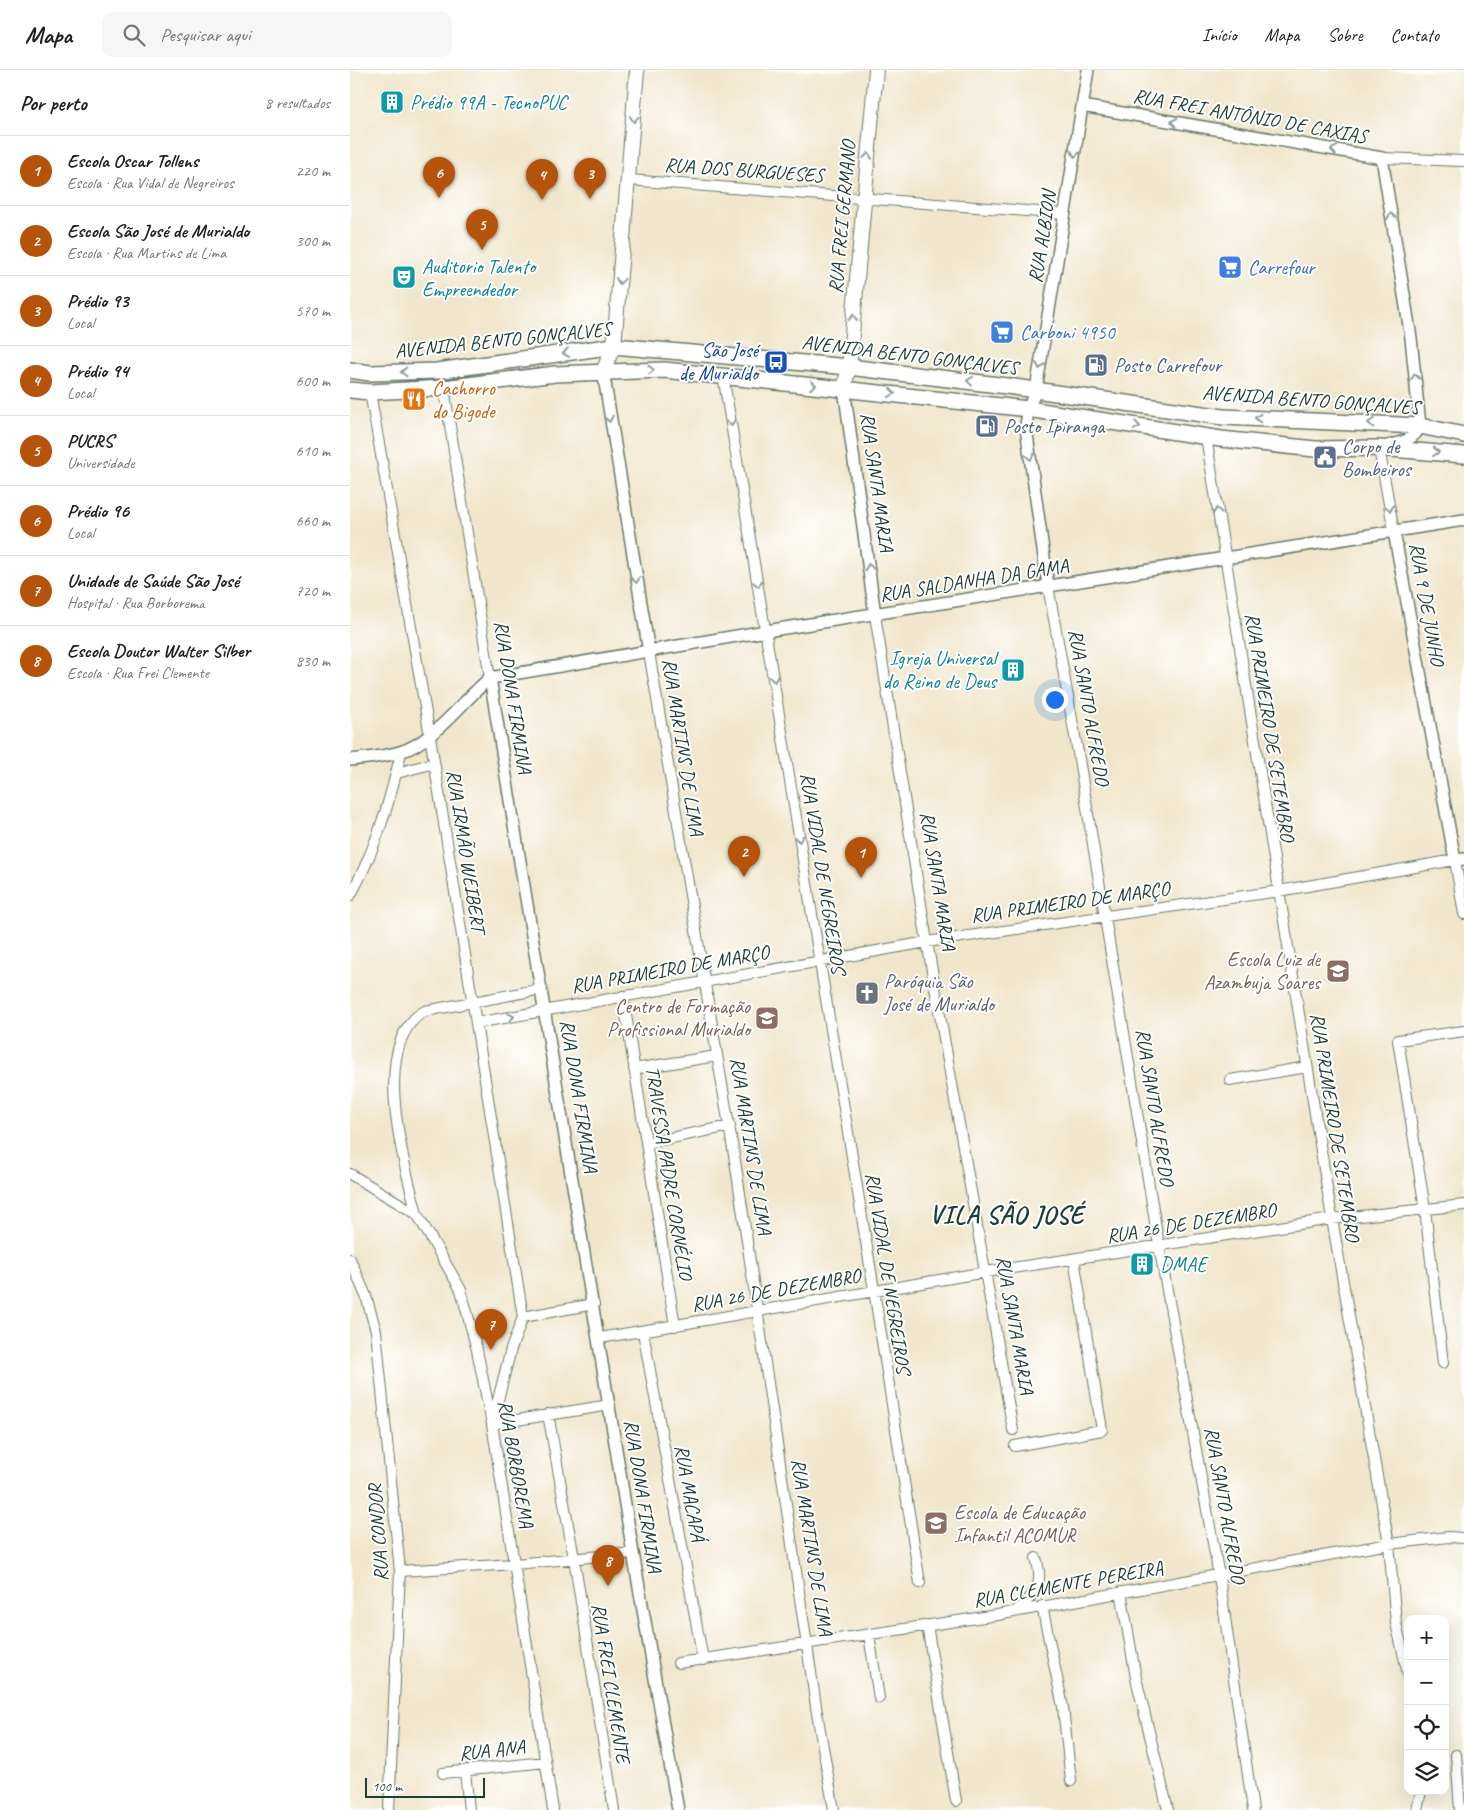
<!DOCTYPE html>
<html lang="pt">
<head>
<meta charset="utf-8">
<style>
  body { margin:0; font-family:Caveat,sans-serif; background:#f6f6f6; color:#222 }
  .controls { position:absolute; right:15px; bottom:15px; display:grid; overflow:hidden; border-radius:10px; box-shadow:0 5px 20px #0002 }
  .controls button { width:45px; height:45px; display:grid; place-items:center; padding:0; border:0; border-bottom:1px solid #e0e0e0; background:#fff; color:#222; font:25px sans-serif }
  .scale { position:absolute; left:15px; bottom:12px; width:120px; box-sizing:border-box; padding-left:5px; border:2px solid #1f3d34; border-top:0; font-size:14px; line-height:18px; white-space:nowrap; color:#1f3d34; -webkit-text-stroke:4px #fff; paint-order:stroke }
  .you { position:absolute; left:704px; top:629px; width:18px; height:18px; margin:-12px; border:4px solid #fff; border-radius:50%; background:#1a73e8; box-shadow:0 0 0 8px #1a73e833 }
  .badge { display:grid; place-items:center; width:32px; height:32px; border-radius:50%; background:#b45309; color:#fff; font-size:16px; font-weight:700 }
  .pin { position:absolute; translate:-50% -41px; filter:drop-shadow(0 1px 2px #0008) }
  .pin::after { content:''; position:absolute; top:26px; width:18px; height:15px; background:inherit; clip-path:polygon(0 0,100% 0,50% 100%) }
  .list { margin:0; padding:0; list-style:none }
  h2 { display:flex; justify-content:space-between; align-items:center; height:65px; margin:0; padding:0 20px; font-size:21px }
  h2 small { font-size:16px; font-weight:400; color:#767676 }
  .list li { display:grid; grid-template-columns:32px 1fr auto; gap:15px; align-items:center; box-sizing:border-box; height:70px; padding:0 20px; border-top:1px solid #e0e0e0 }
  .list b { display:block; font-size:19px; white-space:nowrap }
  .list p { margin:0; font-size:16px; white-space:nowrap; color:#767676 }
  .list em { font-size:16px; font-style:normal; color:#767676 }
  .icon { flex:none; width:28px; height:28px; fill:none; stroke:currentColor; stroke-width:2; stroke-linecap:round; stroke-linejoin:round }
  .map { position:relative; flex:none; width:1114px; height:1740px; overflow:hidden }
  header { display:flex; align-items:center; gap:30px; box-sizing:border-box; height:70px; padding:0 25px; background:#fff; border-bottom:1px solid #e0e0e0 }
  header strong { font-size:24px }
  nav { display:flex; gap:28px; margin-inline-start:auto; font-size:18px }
  .search { width:350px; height:45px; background:#f6f6f6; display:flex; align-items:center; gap:12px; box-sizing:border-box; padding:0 18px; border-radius:10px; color:#767676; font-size:19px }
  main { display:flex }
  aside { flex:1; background:#fff }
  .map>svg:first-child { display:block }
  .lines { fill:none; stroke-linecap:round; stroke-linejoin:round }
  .minor-casing { stroke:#687869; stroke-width:12 }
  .tertiary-casing { stroke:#687869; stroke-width:14 }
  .secondary-casing { stroke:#687869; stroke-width:16 }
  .primary-casing { stroke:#687869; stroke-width:18 }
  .minor { stroke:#fff; stroke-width:10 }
  .tertiary { stroke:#fff; stroke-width:11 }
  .secondary { stroke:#fff; stroke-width:14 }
  .primary { stroke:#fff; stroke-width:15 }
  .oneway { stroke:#8f9e9a }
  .labels { text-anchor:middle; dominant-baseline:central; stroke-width:4; stroke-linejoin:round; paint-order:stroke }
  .culture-label { font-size:20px; fill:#0d838f; stroke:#fff; text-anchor:start }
  .street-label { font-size:20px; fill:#1f3d34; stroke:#fff }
  .shop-label { font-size:20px; fill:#366cbe; stroke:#fff; text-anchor:start }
  .transit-label { font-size:20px; fill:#164399; stroke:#fff; text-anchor:end }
  .service-label { font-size:20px; fill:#4e5e75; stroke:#fff; text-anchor:start }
  .food-label { font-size:20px; fill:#c56008; stroke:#fff; text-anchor:start }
  .education-label { font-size:20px; fill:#785e54; stroke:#fff; text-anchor:end }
  .worship-label { font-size:20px; fill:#5b616d; stroke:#fff; text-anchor:start }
  .district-label { font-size:25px; font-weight:bold; letter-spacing:1px; fill:#1f3d34; stroke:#fff }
</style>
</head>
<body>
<header>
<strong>Mapa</strong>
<div class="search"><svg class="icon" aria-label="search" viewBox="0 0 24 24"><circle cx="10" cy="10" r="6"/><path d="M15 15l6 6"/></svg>Pesquisar aqui</div>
<nav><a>Início</a><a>Mapa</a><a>Sobre</a><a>Contato</a></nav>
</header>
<main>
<aside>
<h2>Por perto<small>8 resultados</small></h2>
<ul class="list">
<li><span class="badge">1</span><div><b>Escola Oscar Tollens</b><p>Escola · Rua Vidal de Negreiros</p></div><em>220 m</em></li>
<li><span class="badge">2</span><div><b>Escola São José de Murialdo</b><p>Escola · Rua Martins de Lima</p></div><em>300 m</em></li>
<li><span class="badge">3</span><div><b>Prédio 93</b><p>Local</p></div><em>570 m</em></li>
<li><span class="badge">4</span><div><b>Prédio 94</b><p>Local</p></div><em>600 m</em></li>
<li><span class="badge">5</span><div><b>PUCRS</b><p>Universidade</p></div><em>610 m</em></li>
<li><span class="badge">6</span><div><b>Prédio 96</b><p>Local</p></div><em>660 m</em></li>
<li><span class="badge">7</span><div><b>Unidade de Saúde São José</b><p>Hospital · Rua Borborema</p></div><em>720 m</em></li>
<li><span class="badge">8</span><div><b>Escola Doutor Walter Silber</b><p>Escola · Rua Frei Clemente</p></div><em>830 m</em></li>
</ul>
</aside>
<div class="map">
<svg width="1114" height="1740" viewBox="0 0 1114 1740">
  <rect width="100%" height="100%" fill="#fff"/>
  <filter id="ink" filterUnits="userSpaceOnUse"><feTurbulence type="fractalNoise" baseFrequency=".02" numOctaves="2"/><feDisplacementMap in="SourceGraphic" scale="10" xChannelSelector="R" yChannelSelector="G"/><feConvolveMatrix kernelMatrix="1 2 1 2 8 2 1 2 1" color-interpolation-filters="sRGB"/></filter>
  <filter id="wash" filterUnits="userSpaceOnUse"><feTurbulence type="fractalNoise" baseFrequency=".0096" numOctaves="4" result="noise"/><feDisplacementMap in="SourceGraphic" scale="20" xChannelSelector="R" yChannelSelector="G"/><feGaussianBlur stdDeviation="1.12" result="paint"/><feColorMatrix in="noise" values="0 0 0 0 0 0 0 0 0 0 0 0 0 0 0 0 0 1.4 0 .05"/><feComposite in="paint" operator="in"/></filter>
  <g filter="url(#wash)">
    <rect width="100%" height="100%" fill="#f0e6cb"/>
  </g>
  <g filter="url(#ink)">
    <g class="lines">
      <g class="minor-casing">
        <path id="minor" d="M1032,88L1114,91
          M279,110L715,144
          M373,305L524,1220L570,1513
          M94,318L140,608
          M20,322L80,666L173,1247
          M856,367L982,1149L1039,1474L1046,1553L1058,1604
          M1029,378L1044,462
          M698,516L728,683L809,1176L869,1506L903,1740
          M525,545L577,872L663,1360
          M299,582L386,1097L467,1643L484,1740
          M47,703L84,693
          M0,826C25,782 40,732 51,682
          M273,926L325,1256
          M126,953L577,872L929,821L1105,790L1114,844
          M284,999L367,986
          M880,1010L957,997
          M296,1073L380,1056
          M0,1104L67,1144L111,1220L127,1280L142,1354L203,1740
          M67,1144C55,1096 18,972 75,941L192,919
          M0,1189L16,1226L26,1261L50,1501L39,1740
          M293,1262L353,1590
          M250,1268L636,1202L982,1149L1114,1135
          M1093,1293L1075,1139L1048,970L1114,961
          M198,1344L224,1488L264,1740
          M142,1353L161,1279L173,1247L244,1234
          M142,1354L260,1335
          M665,1376L752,1360L724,1189
          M50,1501L165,1494L283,1483
          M771,1522L786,1608L818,1740
          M692,1536L713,1637L721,1711
          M667,1540C687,1523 694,1514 686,1488
          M577,1555L606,1731
          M519,1565L529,1628
          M328,1593L647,1545L1039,1474L1098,1467L1114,1468
          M1106,1685L1110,1740
          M115,1701L119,1740
          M93,1703L195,1692
          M1067,1740L1071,1721"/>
      </g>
      <g class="tertiary-casing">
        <path id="tertiary" d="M732,36L1032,88L1061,268L1070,356C1065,370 1050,373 1037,376
          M253,301L299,582
          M494,318L525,545
          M1044,462L1105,790L1114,789
          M698,516L676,357L678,339L686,320L738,0
          M140,608L283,1483L328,1740
          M0,690C16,688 34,687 50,682C84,672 113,630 140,608L416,561L1114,450"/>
      </g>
      <g class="secondary-casing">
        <path id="secondary" d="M253,301L264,276L287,0
          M494,318L499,297L526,0"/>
      </g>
      <g class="primary-casing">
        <path id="primary" d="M0,300L20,303L87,301L264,276L499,297L657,316L873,347L1070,356L1114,365
          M0,320L20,322L94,318L205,304L314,300L678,339L871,369L965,379L1029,378L1114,385"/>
      </g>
      <use href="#minor" class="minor"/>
      <use href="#tertiary" class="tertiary"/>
      <use href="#secondary" class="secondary"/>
      <use href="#primary" class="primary"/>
    </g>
    <defs><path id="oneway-chevron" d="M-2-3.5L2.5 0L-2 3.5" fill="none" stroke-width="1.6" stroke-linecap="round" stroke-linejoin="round" transform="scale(1.25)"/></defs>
    <g class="oneway">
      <use href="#oneway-chevron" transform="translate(284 49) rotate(94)"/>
      <use href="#oneway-chevron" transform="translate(824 52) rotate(-170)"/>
      <use href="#oneway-chevron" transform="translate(984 80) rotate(-170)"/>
      <use href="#oneway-chevron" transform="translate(725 84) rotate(99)"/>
      <use href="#oneway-chevron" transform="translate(518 86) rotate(-84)"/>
      <use href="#oneway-chevron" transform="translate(1041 146) rotate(-99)"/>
      <use href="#oneway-chevron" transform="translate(270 211) rotate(95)"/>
      <use href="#oneway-chevron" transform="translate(503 248) rotate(-85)"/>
      <use href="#oneway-chevron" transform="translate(216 283) rotate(172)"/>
      <use href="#oneway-chevron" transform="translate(690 296) rotate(100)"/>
      <use href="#oneway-chevron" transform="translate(301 300) rotate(-1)"/>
      <use href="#oneway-chevron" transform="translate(54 302) rotate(178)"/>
      <use href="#oneway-chevron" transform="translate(1065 307) rotate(-96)"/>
      <use href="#oneway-chevron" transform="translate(620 311) rotate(-173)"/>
      <use href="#oneway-chevron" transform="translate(463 315) rotate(5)"/>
      <use href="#oneway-chevron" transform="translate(542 323) rotate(7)"/>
      <use href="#oneway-chevron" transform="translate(908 348) rotate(-178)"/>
      <use href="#oneway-chevron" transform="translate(259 349) rotate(80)"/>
      <use href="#oneway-chevron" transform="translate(381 353) rotate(80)"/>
      <use href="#oneway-chevron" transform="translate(1021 353) rotate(-177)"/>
      <use href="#oneway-chevron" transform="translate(787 356) rotate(9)"/>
      <use href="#oneway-chevron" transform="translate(1086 382) rotate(5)"/>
      <use href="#oneway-chevron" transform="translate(680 387) rotate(82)"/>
      <use href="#oneway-chevron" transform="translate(1040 438) rotate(80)"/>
      <use href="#oneway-chevron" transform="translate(867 441) rotate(-99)"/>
      <use href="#oneway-chevron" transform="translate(519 497) rotate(-98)"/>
      <use href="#oneway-chevron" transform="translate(286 510) rotate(80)"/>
      <use href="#oneway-chevron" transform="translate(408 514) rotate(80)"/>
      <use href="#oneway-chevron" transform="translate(424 609) rotate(81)"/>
      <use href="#oneway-chevron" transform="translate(449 769) rotate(81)"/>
      <use href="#oneway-chevron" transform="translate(161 947) rotate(-11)"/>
    </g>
  </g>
  <defs>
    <g id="building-square" transform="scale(1.25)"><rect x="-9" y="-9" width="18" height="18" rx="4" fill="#0f9aa8" stroke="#fff"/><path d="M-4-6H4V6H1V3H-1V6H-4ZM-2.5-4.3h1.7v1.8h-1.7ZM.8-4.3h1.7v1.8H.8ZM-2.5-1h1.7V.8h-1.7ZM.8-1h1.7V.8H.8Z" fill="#fff"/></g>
    <g id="supermarket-square" transform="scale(1.25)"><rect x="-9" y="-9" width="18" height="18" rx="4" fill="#3f7fe0" stroke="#fff"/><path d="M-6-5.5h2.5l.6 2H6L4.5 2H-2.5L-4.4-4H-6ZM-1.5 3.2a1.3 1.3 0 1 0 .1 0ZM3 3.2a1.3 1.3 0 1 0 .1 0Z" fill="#fff"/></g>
    <g id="theatre-square" transform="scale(1.25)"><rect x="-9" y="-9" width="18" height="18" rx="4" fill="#0f9aa8" stroke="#fff"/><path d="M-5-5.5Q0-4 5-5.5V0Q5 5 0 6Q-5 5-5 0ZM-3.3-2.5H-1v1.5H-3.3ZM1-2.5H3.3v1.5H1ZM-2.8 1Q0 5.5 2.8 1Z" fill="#fff"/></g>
    <g id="bus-square" transform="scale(1.25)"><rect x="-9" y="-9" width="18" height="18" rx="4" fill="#1a4fb4" stroke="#fff"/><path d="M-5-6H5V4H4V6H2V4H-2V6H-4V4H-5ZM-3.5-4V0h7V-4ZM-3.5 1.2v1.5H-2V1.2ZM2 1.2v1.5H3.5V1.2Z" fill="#fff"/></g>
    <g id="fuel-square" transform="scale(1.25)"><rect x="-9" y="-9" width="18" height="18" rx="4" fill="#5c6f8a" stroke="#fff"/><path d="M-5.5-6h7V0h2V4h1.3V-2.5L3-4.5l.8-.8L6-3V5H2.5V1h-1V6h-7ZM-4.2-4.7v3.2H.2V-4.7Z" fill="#fff"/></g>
    <g id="restaurant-square" transform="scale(1.25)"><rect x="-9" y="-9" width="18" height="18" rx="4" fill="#e8710a" stroke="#fff"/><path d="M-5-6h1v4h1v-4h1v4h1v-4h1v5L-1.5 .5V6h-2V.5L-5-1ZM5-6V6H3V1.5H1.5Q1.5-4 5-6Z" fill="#fff"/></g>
    <g id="civic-square" transform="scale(1.25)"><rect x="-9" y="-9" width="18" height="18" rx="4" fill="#5c6f8a" stroke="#fff"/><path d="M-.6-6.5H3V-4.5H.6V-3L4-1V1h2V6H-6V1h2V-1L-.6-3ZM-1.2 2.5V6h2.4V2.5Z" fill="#fff"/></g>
    <g id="school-square" transform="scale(1.25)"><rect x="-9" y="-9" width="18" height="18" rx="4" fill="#8d6e63" stroke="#fff"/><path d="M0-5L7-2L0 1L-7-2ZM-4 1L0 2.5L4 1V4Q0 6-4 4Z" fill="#fff"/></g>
    <g id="church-square" transform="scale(1.25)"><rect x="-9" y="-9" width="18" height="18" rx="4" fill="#6b7280" stroke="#fff"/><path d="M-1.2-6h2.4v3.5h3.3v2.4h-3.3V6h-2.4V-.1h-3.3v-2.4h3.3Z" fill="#fff"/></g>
  </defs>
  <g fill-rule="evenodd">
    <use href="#building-square" x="42" y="32"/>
    <use href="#supermarket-square" x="880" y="197"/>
    <use href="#theatre-square" x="54" y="207"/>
    <use href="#supermarket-square" x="652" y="262"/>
    <use href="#bus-square" x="426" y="292"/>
    <use href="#fuel-square" x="746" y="295"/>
    <use href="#restaurant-square" x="64" y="329"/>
    <use href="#fuel-square" x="637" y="356"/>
    <use href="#civic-square" x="975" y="387"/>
    <use href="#building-square" x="663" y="600"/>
    <use href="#school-square" x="988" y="901"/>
    <use href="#church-square" x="517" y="923"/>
    <use href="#school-square" x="417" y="948"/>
    <use href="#building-square" x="792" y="1194"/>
    <use href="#school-square" x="586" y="1453"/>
  </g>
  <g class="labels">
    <g class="culture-label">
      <text x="60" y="32">Prédio 99A - TecnoPUC</text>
      <text x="72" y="196">Auditorio Talento<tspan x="72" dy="23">Empreendedor</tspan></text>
      <text x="646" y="588" text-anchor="end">Igreja Universal<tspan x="646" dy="23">do Reino de Deus</tspan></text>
      <text x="810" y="1194">DMAE</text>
    </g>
    <g class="street-label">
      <text transform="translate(900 46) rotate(10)">RUA FREI ANTÔNIO DE CAXIAS</text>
      <text transform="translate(394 100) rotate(4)">RUA DOS BURGUESES</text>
      <text transform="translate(492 147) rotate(-85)">RUA FREI GERMANO</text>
      <text transform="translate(692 167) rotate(-81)">RUA ALBION</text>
      <text transform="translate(153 270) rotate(-6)">AVENIDA BENTO GONÇALVES</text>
      <text transform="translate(560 285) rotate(7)">AVENIDA BENTO GONÇALVES</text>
      <text transform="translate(961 330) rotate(4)">AVENIDA BENTO GONÇALVES</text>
      <text transform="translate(527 412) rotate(82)">RUA SANTA MARIA</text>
      <text transform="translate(624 510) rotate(-9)">RUA SALDANHA DA GAMA</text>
      <text transform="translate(1077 534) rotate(80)">RUA 9 DE JUNHO</text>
      <text transform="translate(163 627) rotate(81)">RUA DONA FIRMINA</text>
      <text transform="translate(739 637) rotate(80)">RUA SANTO ALFREDO</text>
      <text transform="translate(920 657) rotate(81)">RUA PRIMEIRO DE SETEMBRO</text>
      <text transform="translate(333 677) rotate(81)">RUA MARTINS DE LIMA</text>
      <text transform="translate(116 781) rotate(81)">RUA IRMÃO WEIBERT</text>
      <text transform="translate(473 803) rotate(81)">RUA VIDAL DE NEGREIROS</text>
      <text transform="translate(588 811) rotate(81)">RUA SANTA MARIA</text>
      <text transform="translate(720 832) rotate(-8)">RUA PRIMEIRO DE MARÇO</text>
      <text transform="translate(320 899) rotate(-10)">RUA PRIMEIRO DE MARÇO</text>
      <text transform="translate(229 1026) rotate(81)">RUA DONA FIRMINA</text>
      <text transform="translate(805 1037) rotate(81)">RUA SANTO ALFREDO</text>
      <text transform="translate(985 1057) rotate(81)">RUA PRIMEIRO DE SETEMBRO</text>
      <text transform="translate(401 1076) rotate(81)">RUA MARTINS DE LIMA</text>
      <text transform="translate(319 1103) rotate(81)">TRAVESSA PADRE CORNÉLIO</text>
      <text transform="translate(841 1153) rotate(-9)">RUA 26 DE DEZEMBRO</text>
      <text transform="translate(538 1203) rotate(81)">RUA VIDAL DE NEGREIROS</text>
      <text transform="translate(426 1220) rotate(-10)">RUA 26 DE DEZEMBRO</text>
      <text transform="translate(665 1255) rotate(80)">RUA SANTA MARIA</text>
      <text transform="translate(166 1394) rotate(80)">RUA BORBOREMA</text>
      <text transform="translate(340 1423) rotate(80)">RUA MACAPÁ</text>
      <text transform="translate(293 1426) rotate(81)">RUA DONA FIRMINA</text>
      <text transform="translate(875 1435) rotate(80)">RUA SANTO ALFREDO</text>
      <text transform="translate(28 1463) rotate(-94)">RUA CONDOR</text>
      <text transform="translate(462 1477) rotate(81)">RUA MARTINS DE LIMA</text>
      <text transform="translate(718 1514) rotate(-10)">RUA CLEMENTE PEREIRA</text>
      <text transform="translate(261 1613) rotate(81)">RUA FREI CLEMENTE</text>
      <text transform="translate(142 1680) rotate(-6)">RUA ANA</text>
    </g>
    <g class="shop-label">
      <text x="898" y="197">Carrefour</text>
      <text x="670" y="262">Carboni 4950</text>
    </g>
    <g class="transit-label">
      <text x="408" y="280">São José<tspan x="408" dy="23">de Murialdo</tspan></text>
    </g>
    <g class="service-label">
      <text x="764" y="295">Posto Carrefour</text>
      <text x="654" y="356">Posto Ipiranga</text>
      <text x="992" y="376">Corpo de<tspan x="992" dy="23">Bombeiros</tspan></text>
    </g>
    <g class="food-label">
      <text x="82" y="318">Cachorro<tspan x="82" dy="23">do Bigode</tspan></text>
    </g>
    <g class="education-label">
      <text x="970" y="889">Escola Luiz de<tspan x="970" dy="23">Azambuja Soares</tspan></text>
      <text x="400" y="936">Centro de Formação<tspan x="400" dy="23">Profissional Murialdo</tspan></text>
      <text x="604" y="1442" text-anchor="start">Escola de Educação<tspan x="604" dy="23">Infantil ACOMUR</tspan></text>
    </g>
    <g class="worship-label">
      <text x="534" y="911">Paróquia São<tspan x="534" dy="23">José de Murialdo</tspan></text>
    </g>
    <g class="district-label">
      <text x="657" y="1145">VILA SÃO JOSÉ</text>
    </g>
  </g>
</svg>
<div class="controls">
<button>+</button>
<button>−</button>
<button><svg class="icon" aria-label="locate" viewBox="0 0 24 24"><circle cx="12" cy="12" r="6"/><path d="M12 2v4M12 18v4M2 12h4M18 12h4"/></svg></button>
<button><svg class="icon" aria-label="layers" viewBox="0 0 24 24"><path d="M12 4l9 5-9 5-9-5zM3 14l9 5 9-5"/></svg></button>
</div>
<div class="scale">100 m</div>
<div class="you"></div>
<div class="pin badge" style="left:511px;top:808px">1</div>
<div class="pin badge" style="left:394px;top:807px">2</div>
<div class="pin badge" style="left:240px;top:129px">3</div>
<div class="pin badge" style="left:192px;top:130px">4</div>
<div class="pin badge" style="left:132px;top:180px">5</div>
<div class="pin badge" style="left:89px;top:128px">6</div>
<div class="pin badge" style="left:141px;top:1280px">7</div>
<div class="pin badge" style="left:258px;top:1516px">8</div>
</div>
</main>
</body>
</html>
